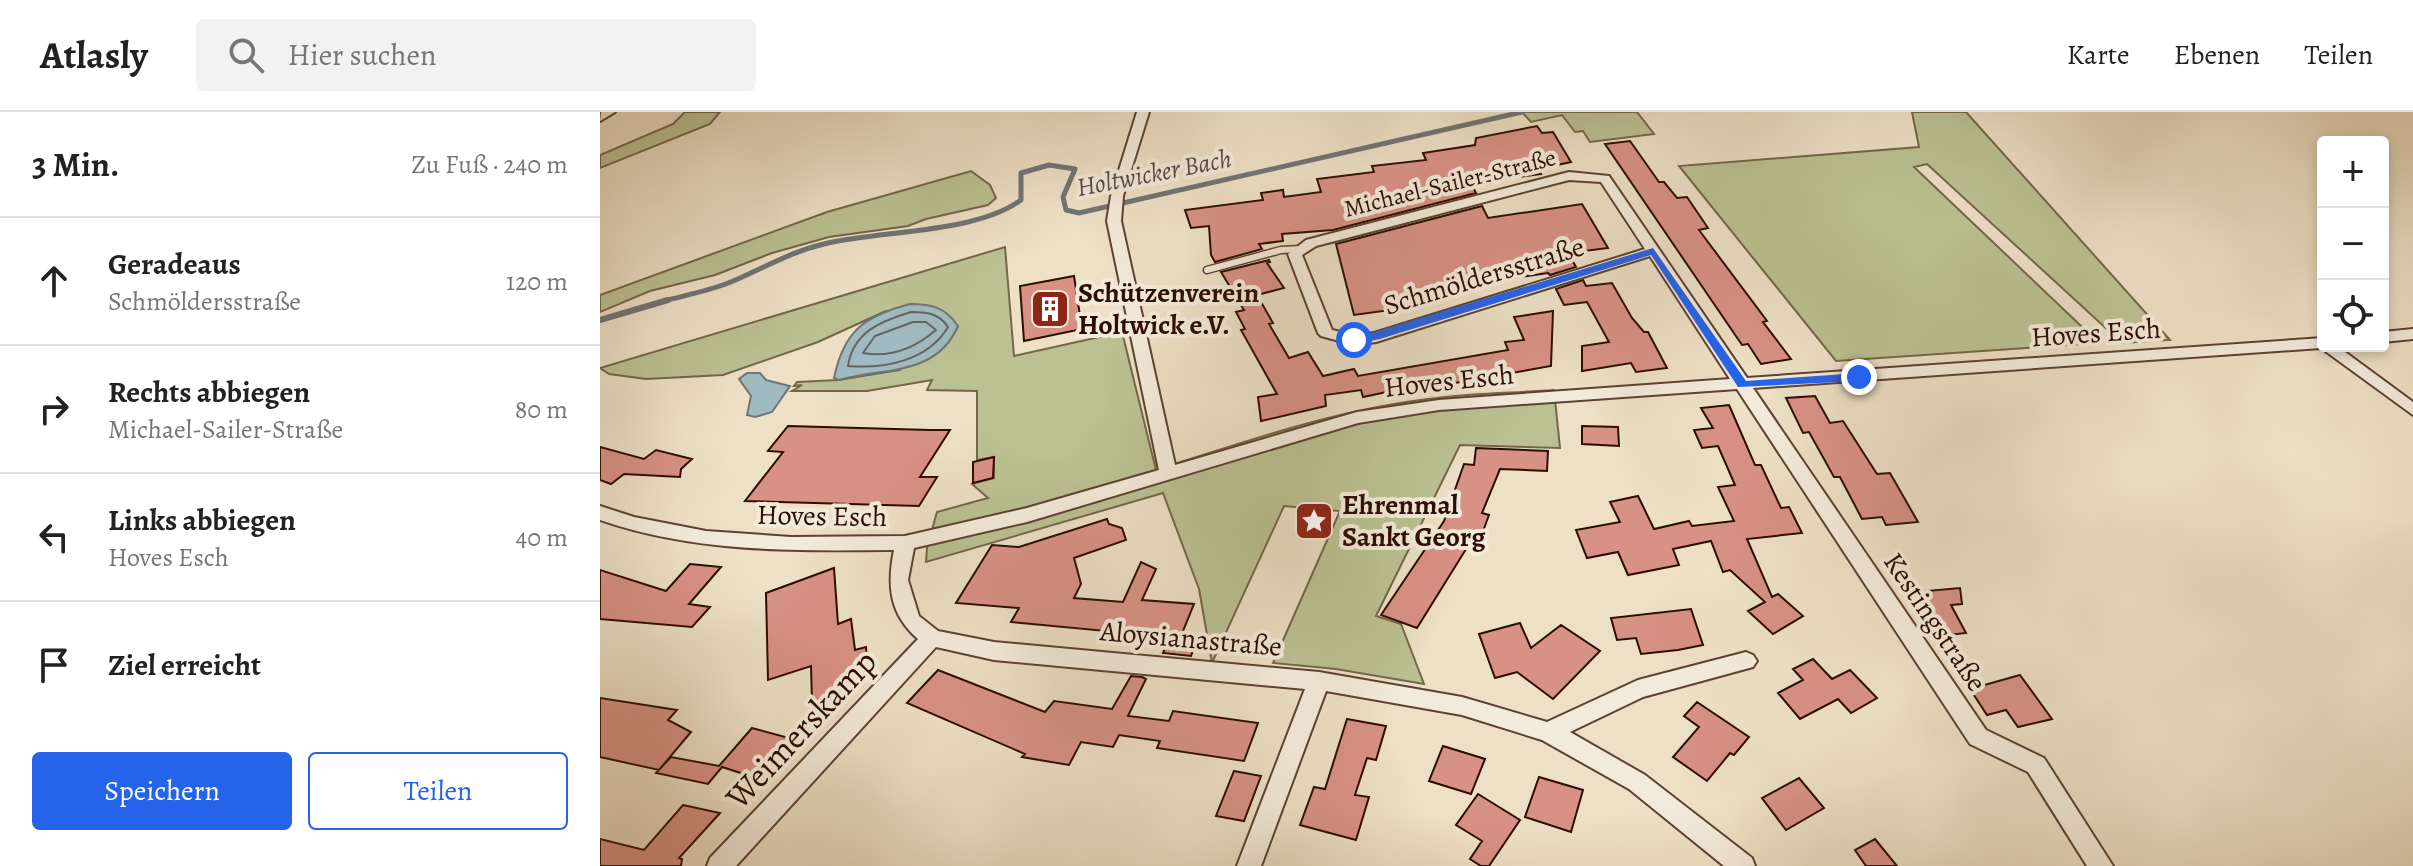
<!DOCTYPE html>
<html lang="de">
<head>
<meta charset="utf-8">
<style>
  body { margin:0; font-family:Alegreya,serif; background:#f2f2f2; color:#222 }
  .controls { position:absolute; right:24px; top:24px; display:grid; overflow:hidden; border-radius:8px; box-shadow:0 4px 12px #0003 }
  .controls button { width:72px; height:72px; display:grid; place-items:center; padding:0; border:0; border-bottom:2px solid #e0e0e0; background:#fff; color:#222; font:40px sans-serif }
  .stop { position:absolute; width:24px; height:24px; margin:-18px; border:6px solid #2563eb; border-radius:50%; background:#fff }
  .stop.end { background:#2563eb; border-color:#fff; box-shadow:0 2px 8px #0008 }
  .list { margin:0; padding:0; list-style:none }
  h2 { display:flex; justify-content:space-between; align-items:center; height:104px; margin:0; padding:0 32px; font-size:34px }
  h2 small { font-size:26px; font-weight:400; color:#767676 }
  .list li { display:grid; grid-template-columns:52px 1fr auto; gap:24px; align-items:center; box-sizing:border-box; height:128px; padding:0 32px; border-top:2px solid #e0e0e0 }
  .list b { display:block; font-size:30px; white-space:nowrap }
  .list p { margin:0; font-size:26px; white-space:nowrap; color:#767676 }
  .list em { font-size:26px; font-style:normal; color:#767676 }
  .actions { display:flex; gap:16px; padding:24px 32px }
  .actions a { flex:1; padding:18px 0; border:2px solid #2563eb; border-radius:8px; text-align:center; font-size:28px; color:#2563eb }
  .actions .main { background:#2563eb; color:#fff }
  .icon { flex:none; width:44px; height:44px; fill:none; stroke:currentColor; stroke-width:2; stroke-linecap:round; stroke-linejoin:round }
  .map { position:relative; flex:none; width:1813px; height:754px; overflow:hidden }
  header { display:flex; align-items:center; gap:48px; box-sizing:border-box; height:112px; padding:0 40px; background:#fff; border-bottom:2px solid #e0e0e0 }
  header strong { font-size:38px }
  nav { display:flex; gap:44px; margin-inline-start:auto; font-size:28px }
  .search { width:560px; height:72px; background:#f2f2f2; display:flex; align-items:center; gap:20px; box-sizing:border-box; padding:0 28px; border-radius:8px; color:#767676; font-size:30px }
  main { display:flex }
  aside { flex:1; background:#fff }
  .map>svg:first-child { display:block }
  .green { fill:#bbc193; stroke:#74664a; stroke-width:2 }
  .water { fill:#9fbac0; stroke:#717474; stroke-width:2 }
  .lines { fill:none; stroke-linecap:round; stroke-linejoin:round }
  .shore { stroke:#666360; stroke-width:2 }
  .stream-far1 { stroke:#717474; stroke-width:5 }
  .stream { stroke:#717474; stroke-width:6 }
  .building { fill:#d89185; stroke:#2d0c01; stroke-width:2 }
  .service-casing { stroke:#5d4132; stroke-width:9 }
  .minor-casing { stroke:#5d4132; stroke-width:4 }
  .service { stroke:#f3ebda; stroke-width:6 }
  .minor { fill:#f3ebda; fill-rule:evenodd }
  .route { fill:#2563eb }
  .labels { text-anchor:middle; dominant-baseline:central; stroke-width:8; stroke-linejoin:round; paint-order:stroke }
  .far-street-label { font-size:24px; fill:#2d0c01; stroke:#f3ebda }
  .far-water-label { font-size:26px; font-style:italic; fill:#554944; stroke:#f3ebda }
  .street-label { font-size:28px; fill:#2d0c01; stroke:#f3ebda }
  .poi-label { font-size:28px; font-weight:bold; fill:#2d0c01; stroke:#f3ebda; text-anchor:start }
  .near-street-label { font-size:34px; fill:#2d0c01; stroke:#f3ebda }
</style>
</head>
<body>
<header>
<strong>Atlasly</strong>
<div class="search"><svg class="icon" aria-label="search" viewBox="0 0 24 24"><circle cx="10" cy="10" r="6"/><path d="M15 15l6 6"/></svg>Hier suchen</div>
<nav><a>Karte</a><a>Ebenen</a><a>Teilen</a></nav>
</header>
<main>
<aside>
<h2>3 Min.<small>Zu Fuß · 240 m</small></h2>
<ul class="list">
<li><svg class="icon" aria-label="ahead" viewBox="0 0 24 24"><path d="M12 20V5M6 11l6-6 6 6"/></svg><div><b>Geradeaus</b><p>Schmöldersstraße</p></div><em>120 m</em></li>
<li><svg class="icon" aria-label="right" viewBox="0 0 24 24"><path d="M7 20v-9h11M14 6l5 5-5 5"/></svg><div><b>Rechts abbiegen</b><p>Michael-Sailer-Straße</p></div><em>80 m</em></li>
<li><svg class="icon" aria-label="left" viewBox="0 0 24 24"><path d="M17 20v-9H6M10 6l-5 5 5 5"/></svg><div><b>Links abbiegen</b><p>Hoves Esch</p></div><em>40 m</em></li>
<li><svg class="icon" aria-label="arrive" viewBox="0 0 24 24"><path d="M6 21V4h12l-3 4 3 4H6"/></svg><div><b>Ziel erreicht</b></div></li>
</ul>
<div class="actions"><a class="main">Speichern</a><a>Teilen</a></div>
</aside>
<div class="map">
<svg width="1813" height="754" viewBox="0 0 1813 754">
  <rect width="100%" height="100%" fill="#ede0c6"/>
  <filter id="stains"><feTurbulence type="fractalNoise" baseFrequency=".0025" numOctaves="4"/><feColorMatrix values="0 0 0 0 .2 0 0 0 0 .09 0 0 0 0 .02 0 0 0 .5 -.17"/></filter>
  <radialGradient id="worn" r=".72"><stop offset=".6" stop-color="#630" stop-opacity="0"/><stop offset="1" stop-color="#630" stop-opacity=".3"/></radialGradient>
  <path class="green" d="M85,0H120L110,12L0,56V43L73,12Z
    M922,0H1037L1054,22L990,30L983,19L975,20L962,3L931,10Z
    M1312,0H1366L1570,228L1522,231L1327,52L1314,55L1499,231L1236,249L1079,54L1319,35Z
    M371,59L390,73L396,86L388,93L326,107L308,114L229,125L172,141L115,163L50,179L0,200V183L227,100Z
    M405,135L414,244L522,220L556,358C647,329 741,296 837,286C875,281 915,281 954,278L960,336L860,333L776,504L801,512L824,572L736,557L673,551L740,399L684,394L612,551L599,477L563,381L326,450L327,436L337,400L388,386L372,372L394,366V345L377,348V279L327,278L332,268L267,279H192L202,273L194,274L197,270L238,268L300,258L286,199L218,230L123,263L46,267L9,262L0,256Z"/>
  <path class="water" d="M310,192C332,192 345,195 358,214C336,265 283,255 239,268L234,266C244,218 265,204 310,192Z
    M147,261H160L166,268L190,274L172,300L155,305L147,303L151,284L139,267Z"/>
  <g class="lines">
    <path class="shore" d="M311,200C326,200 339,201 348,215C328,249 284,257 248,254C253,220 281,209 311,200Z
      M313,210H326L336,218C315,236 291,246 263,241L275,224Z"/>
    <path class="stream-far1" d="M61,190C85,183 110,179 133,169C164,156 190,140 224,132C280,118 375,122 421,88V61L449,53L475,57L463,85L466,98L479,101L922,0"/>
    <path class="stream" d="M0,208L68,188"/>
  </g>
  <path class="building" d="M937,14L942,21L953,20L971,50L938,57L941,62L871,71L876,81L733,118L682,122L683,129L659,132L662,137L615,150L611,143L609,114L591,116L585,98L663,88L661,81L683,78L684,85L721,80L717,67L774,60L772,54L826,48L823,41L875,33L876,26Z
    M1030,29L1059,70H1064L1077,86L1087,85L1108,116L1099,118L1167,209L1163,210L1191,247L1161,252L1148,232L1142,233L1005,32Z
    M982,92L1008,136L968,141L976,155L950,163L948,161L863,173L866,180L811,188L813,195L754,203L736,132L882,94L888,106Z
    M669,148L670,150L667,151L684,176L657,183L673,211L669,212L689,246L708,240L723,264L754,257L758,264L908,238L905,230L924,228L914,205L953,199L951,254L849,272L848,267L763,285L761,278L725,283L726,294L661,309L658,285L677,282L641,218L645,217L636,200L644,198L621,160Z
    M474,164L482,217L424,229L420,174Z
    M983,168L986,174L1012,171L1032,206L1044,220H1048L1067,256L1036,260L1031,251L982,259V234L1009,230L987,190L964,193L956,177Z
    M1215,284L1230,311L1243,309L1277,362L1290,361L1318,410L1286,413L1282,405L1262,407L1240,365H1234L1209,320L1203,321L1186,286Z
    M1129,293L1155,353H1161L1181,396L1189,395L1202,421L1147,427L1172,485L1178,482L1203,504L1173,522L1148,499L1165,490L1130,458L1123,460L1111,429L1073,437L1079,453L1028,463L1018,440L987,446L976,418L1020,410L1010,390L1038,384L1054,417L1089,409L1092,414L1134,409L1118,375L1135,373L1118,334L1102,336L1094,318L1113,316L1101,296Z
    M188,314L330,318H350L320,365H337L319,394L145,389L183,340L168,339Z
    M982,314L1018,315L1019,334L982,332Z
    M0,335L44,347L56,338L92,347L81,357L80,365L24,362L11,372L0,368Z
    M876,336L948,339L947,359L900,357L882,401L889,403L882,422L876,421L817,516L781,503L844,409L864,352L874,353Z
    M394,345L393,366L373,371V350Z
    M507,407L509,412L522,416L526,428L474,446L481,472L474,486L523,490L541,450L556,457L542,488L594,492L581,524L598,525L591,544L563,541L570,525L411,510L419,496L356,491L392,433L419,435Z
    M90,452L121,455L89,492L110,495L92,515L0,507V458L66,479Z
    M234,456L238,512L251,507L255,538L266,535L268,565L231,579V583L212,590L211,554L168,568L166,481Z
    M1360,476L1362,492L1351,493L1366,521L1331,525L1304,481Z
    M1091,497L1103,533L1078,538L1041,542L1036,526L1017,528L1011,506Z
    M920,511L931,536L961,513L1000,539L953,587L917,560L895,566L879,522Z
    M1213,547L1232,567L1250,558L1277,586L1251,601L1238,587L1200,607L1178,581L1203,568L1193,557Z
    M338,558L445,600L454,589L512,597L531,564L542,565L546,567L528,604L569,609L573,599L658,611L644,649L557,636L560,629L519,623L513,635L481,630L469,653L422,645L425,642L307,591Z
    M1420,563L1452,607L1418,615L1406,598L1387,603L1370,577Z
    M0,586L77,598L68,608L91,620L59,658L0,645Z
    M1097,590L1149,625L1134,643L1130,641L1107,669L1073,645L1099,615L1084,604Z
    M747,607L786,614L776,648L767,646L755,683L769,685L756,728L700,713L714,675L725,677Z
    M152,616L200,629L165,669L122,655L108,672L56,661L71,645L119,654Z
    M843,634L885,647L871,682L829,669Z
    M634,659L661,664L644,709L616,704Z
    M939,665L983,678L971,720L925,705Z
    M1199,666L1224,696L1186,718L1162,686Z
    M878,682L920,708L889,754H881L870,747L882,729L856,713Z
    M83,693L120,701L79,746L82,747L81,754H0V727L44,738Z
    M1275,727L1297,754H1266L1255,738Z"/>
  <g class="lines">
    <g class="service-casing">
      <path id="service" d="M607,158L681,138L701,137"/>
    </g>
    <g class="minor-casing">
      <path id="minor" d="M15,0L0,9L1,0Z
        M537,0H549L523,84L521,109L575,353L757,300L839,288L1130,267L1050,144L776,230L754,233L721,224L718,221L688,142L706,128L969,60L1009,64L1147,266L1723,226V234H1737L1813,290V303L1721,236L1153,276L1386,618L1444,646L1513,754H1487L1428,660L1370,632L1137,277L839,298L758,311L427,410L314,436L308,468L319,504L338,519L394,530L719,560L862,585L947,610L1038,568L1146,540L1153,543L1157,549L1153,555L1043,585L970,620L1045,663L1152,746L1155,754H1124L1029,677L942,628L862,603L726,579L661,754H637L705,577L394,548L336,535L136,754H107L110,746L318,527C289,502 287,473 294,438C195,439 95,441 0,408V394L34,405L106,419L191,425L305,424L427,396L559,358L507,109L511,84ZM969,68L1001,70L1045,137L774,221L754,223L732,218L702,143L716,134Z
        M1813,217V227L1783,230V220Z"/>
    </g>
    <use href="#service" class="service"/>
    <use href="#minor" class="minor"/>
  </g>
  <path class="route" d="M1053,136L1146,269L1259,261L1264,265L1259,269L1138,275L1051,143L780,227L754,232L748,228Z"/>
  <defs>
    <g id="building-square" transform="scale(2)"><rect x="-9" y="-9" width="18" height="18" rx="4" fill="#8f2418" stroke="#f3ebda"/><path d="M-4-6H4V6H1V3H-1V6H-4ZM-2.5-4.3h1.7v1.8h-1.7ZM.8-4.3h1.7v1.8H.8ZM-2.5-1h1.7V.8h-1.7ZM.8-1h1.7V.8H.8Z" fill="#fff"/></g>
    <g id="sight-square" transform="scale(2)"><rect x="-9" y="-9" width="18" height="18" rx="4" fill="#8f2418" stroke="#f3ebda"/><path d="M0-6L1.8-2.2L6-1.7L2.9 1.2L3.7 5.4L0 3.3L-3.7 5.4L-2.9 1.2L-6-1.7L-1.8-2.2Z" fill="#fff"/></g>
  </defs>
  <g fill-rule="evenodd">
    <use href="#building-square" x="450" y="197"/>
    <use href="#sight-square" x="714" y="409"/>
  </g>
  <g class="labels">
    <g class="far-street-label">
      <text transform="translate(850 71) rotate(-14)">Michael-Sailer-Straße</text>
    </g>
    <g class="far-water-label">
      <text transform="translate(554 61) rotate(-11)">Holtwicker Bach</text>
    </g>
    <g class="street-label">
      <text transform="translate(884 164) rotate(-17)">Schmöldersstraße</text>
      <text transform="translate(1496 221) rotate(-4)">Hoves Esch</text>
      <text transform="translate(849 269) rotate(-6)">Hoves Esch</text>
      <text transform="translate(222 404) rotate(1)">Hoves Esch</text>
      <text transform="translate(1335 510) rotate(56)">Kestingstraße</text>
      <text transform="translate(591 527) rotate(5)">Aloysianastraße</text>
    </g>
    <g class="poi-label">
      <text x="478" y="181">Schützenverein<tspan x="478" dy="32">Holtwick e.V.</tspan></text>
      <text x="742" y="393">Ehrenmal<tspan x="742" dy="32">Sankt Georg</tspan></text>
    </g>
    <g class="near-street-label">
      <text transform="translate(201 617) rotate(-47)">Weimerskamp</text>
    </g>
  </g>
  <rect width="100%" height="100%" filter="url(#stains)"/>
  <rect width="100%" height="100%" fill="url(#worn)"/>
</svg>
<div class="controls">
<button>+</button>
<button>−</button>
<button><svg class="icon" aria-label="locate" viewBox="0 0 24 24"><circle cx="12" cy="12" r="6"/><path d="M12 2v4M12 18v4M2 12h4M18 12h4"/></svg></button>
</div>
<div class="stop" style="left:754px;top:228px"></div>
<div class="stop end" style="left:1259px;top:265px"></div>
</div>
</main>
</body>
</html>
